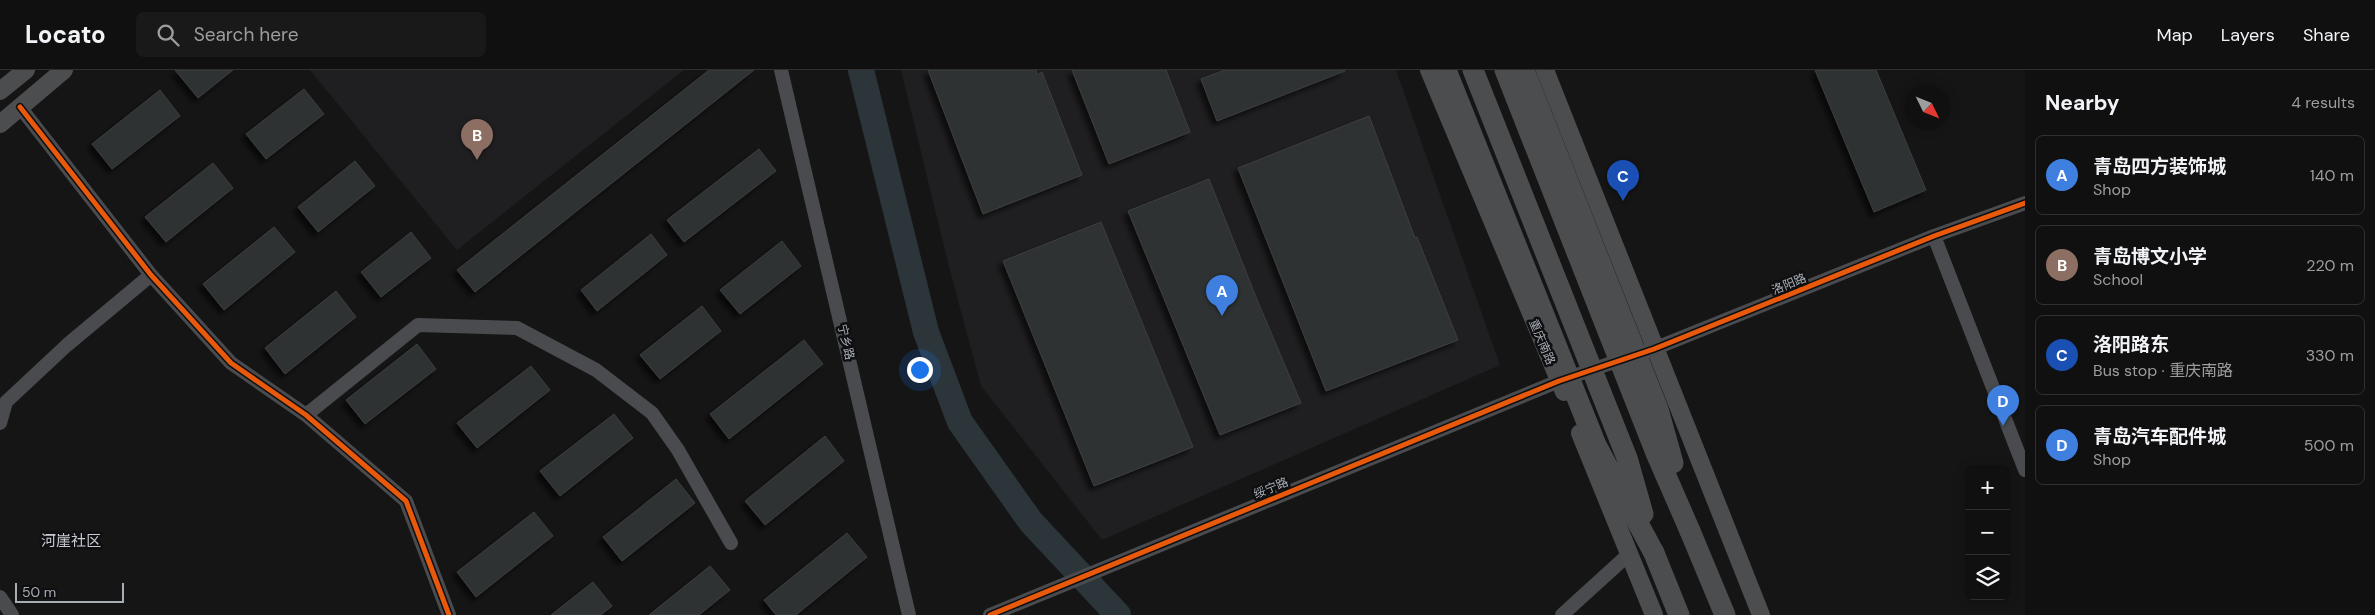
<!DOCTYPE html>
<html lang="en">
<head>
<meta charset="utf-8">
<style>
  body { margin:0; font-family:"DM Sans","Noto Sans SC",sans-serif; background:#191919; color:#f1f3f6 }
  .controls { position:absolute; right:15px; bottom:15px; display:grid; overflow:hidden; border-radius:8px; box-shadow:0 2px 12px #0003 }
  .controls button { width:45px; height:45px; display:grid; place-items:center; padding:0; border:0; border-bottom:1px solid #303030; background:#101010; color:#f1f3f6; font:25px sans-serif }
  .compass { position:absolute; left:1905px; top:15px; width:45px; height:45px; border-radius:50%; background:#101010; box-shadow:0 2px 12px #0003; rotate:133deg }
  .scale { position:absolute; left:15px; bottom:12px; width:109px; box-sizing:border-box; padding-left:5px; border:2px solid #a7adb5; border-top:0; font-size:14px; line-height:18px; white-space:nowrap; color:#a7adb5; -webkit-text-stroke:4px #0f0f11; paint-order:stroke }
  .you { position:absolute; left:919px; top:299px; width:18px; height:18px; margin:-12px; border:4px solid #fff; border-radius:50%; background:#1a73e8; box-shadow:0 0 0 8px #1a73e833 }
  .badge { display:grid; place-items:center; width:32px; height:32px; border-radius:50%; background:#74787d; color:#fff; font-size:16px; font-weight:700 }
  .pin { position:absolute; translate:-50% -41px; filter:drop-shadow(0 1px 2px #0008) }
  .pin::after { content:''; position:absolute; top:26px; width:18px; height:15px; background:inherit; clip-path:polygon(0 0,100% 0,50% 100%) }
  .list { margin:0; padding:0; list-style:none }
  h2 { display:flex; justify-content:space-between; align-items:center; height:65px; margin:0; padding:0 20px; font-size:21px }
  h2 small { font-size:16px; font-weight:400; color:#9c9d9f }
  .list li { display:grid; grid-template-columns:32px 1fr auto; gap:15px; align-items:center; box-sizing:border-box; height:80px; margin:0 10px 10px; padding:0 10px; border:1px solid #303030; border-radius:8px }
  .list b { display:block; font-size:19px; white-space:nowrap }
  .list p { margin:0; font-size:16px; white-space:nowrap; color:#9c9d9f }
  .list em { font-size:16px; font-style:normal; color:#9c9d9f }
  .icon { flex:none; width:28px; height:28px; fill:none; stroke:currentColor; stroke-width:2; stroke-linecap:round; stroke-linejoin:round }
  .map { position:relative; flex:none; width:2025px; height:545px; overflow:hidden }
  header { display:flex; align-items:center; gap:30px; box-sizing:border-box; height:70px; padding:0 25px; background:#101010; border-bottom:1px solid #303030 }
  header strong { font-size:24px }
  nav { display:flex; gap:28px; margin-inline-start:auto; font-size:18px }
  .search { width:350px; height:45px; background:#191919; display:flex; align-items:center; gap:12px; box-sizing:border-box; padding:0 18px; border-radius:8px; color:#9c9d9f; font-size:19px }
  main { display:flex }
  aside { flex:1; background:#101010 }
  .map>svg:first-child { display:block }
  .built { fill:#1f1f21 }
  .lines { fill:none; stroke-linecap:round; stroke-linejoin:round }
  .river { stroke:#2c353a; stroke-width:26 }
  .building { fill:#2f3030; stroke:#3d3f41; filter:url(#shadow) }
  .minor { stroke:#494b4e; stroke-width:14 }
  .major { stroke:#4c4d4f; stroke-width:18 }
  .highway { stroke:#4c4d4f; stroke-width:21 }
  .highway-bridge { stroke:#4c4d4f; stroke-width:21 }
  .cycleway-casing { stroke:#0f0f11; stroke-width:8 }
  .cycleway { stroke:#e8590c; stroke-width:5 }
  .labels { text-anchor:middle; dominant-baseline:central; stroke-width:5; stroke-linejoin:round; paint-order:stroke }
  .street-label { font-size:12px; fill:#a7adb5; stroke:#0f0f11 }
  .quarter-label { font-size:15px; fill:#c8cbd1; stroke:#0f0f11 }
</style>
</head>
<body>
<header>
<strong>Locato</strong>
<div class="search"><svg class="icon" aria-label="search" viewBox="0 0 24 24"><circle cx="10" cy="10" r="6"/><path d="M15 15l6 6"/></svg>Search here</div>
<nav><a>Map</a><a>Layers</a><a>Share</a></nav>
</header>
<main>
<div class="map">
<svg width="2025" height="545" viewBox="0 0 2025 545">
  <defs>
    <filter id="shadow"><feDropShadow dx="-4.5" dy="4.5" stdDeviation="2.5" flood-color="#0009"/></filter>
  </defs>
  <rect width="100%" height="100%" fill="#151515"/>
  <path class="built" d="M310,0H684L457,180Z
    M901,0H1396L1500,295L1102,470L981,316L949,197Z"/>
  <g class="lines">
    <path class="river" d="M861,0L926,262L960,352L1031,452L1118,545"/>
  </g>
  <path class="building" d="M175,0H233L198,28Z
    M709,0H754L475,222L457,200Z
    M928,0H1036L1037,5L1042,2L1082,105L983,144Z
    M1072,0H1166L1190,62L1109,94Z
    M1225,0H1345V1L1217,51L1201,9Z
    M1815,0H1876L1926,120L1874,142Z
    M304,19L324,44L266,89L246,64Z
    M160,20L180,46L112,99L92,74Z
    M1369,46L1415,168L1417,167L1458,270L1326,321L1238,98Z
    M759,79L776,101L684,172L667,150Z
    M355,91L375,116L318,162L298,137Z
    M213,93L233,118L166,172L145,147Z
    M1209,109L1258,232L1301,333L1220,365L1128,141Z
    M1101,152L1193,377L1094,416L1003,191Z
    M274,157L295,182L224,240L203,214Z
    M411,162L431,188L381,227L361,202Z
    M651,164L667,185L597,241L581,220Z
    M782,171L801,196L740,244L720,220Z
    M336,221L356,247L285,304L265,278Z
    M702,236L721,261L660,309L640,285Z
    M804,270L823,294L729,369L710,344Z
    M417,274L436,299L365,354L346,330Z
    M531,296L550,320L477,378L457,353Z
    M614,344L633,368L560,426L540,401Z
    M825,366L844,391L765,455L745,431Z
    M676,409L695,433L622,491L603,467Z
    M534,442L553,466L476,527L457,502Z
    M847,463L867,487L796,545H776L764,530Z
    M710,496L730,520L699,545H649Z
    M593,512L612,536L601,545H551Z"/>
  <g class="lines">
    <path class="minor" d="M781,0L909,545
      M20,37L151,205L231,293L306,345L406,431L449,545
      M1934,166L2025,400
      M1646,282L1934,166L2025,133
      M306,345L418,255L517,258L596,300L652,343L678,380L731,473
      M0,353L6,332L67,275L151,205
      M0,527L12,545
      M990,545L1559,311L1626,288
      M1562,545L1629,484"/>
    <path class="major" d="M1429,0L1564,322
      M1545,0L1761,545
      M0,21L26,0
      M0,54L64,0
      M1580,363L1654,545"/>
    <path class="highway" d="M1690,461L1725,545
      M1654,483L1679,545"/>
    <path class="highway-bridge" d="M1446,0L1596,375L1654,483
      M1473,0L1627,388L1643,444
      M1505,0L1656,383L1690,461
      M1524,0L1658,339L1673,393"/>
    <g class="cycleway-casing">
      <path id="cycleway" d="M20,37L151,205L231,293L306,345L406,431L449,545
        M990,545L1559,311L1654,279L1934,166L2025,133"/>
    </g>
    <use href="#cycleway" class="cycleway"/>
  </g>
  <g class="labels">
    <g class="street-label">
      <text transform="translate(1789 214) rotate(-22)">洛阳路</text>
      <text transform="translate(846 272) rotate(77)">宁乡路</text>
      <text transform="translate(1542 272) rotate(67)">重庆南路</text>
      <text transform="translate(1271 418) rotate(-22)">绥宁路</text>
    </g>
    <g class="quarter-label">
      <text x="71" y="471">河崖社区</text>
    </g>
  </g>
</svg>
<div class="controls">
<button>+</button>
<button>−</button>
<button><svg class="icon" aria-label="layers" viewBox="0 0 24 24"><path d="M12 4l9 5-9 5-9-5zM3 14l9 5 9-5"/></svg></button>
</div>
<svg class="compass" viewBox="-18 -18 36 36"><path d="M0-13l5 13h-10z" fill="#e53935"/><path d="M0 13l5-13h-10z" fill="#9c9d9f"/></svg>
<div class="scale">50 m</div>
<div class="you"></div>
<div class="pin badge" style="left:1222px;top:246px;background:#3f7fe0">A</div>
<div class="pin badge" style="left:477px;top:90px;background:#8d6e63">B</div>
<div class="pin badge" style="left:1623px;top:131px;background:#1a4fb4">C</div>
<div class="pin badge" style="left:2003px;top:356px;background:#3f7fe0">D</div>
</div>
<aside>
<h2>Nearby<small>4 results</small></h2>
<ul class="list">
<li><span class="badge" style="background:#3f7fe0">A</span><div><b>青岛四方装饰城</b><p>Shop</p></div><em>140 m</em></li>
<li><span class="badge" style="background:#8d6e63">B</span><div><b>青岛博文小学</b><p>School</p></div><em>220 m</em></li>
<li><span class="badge" style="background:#1a4fb4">C</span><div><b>洛阳路东</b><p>Bus stop · 重庆南路</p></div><em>330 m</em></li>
<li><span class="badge" style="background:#3f7fe0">D</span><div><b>青岛汽车配件城</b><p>Shop</p></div><em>500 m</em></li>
</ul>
</aside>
</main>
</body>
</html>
